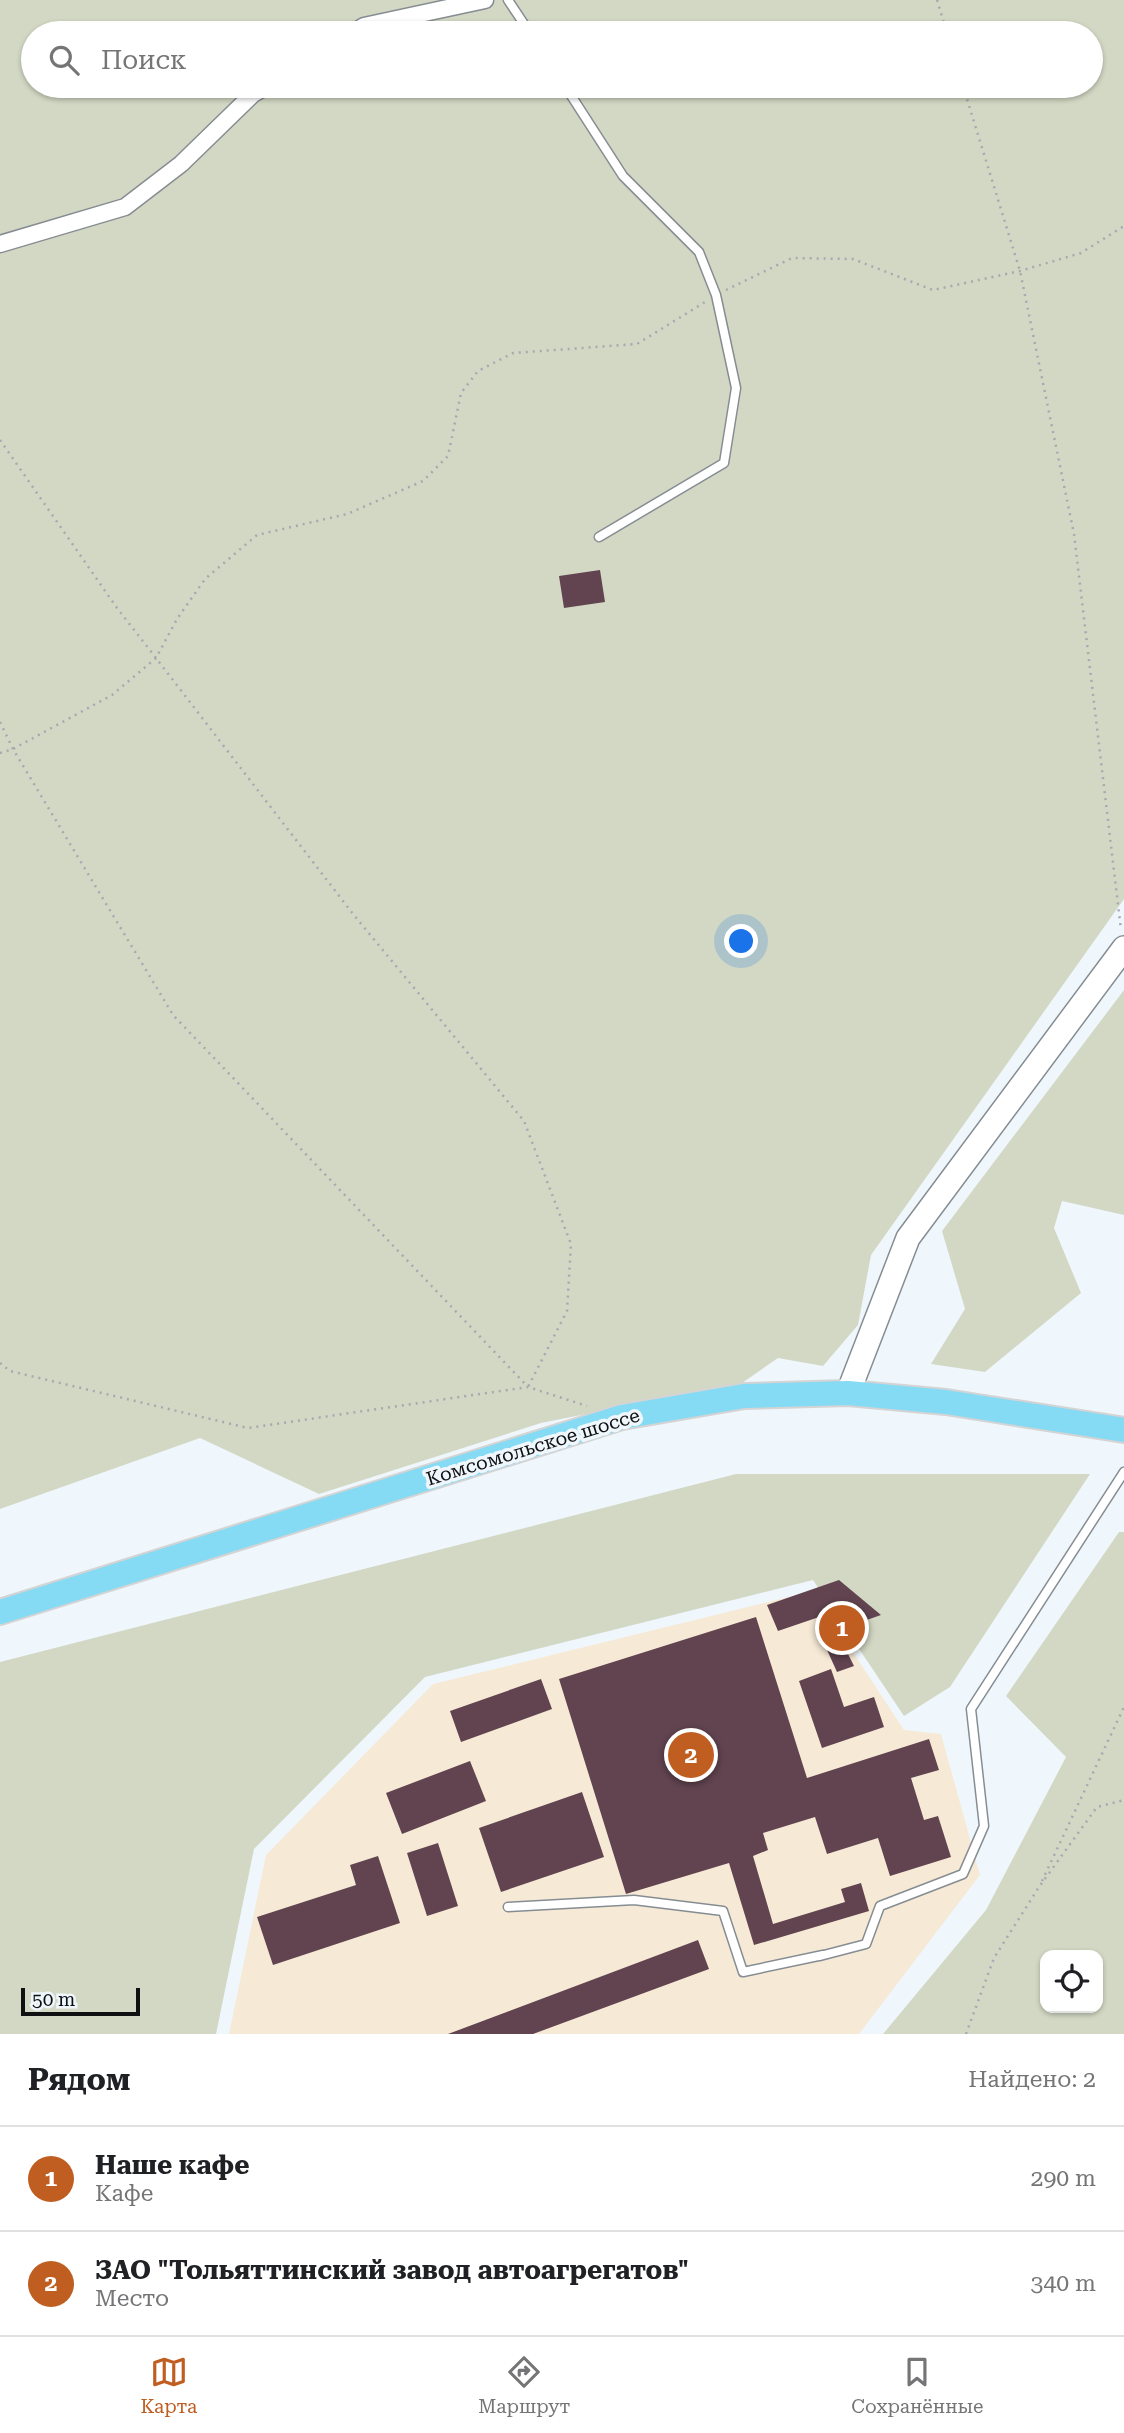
<!DOCTYPE html>
<html lang="ru">
<head>
<meta charset="utf-8">
<style>
  body { margin:0; font-family:"Roboto Serif",serif; background:#f2f2f2; color:#202124 }
  .controls { position:absolute; right:21px; bottom:21px; display:grid; overflow:hidden; border-radius:14px; box-shadow:0 2px 5px #0004 }
  .controls button { width:63px; height:63px; display:grid; place-items:center; padding:0; border:0; border-bottom:2px solid #e0e0e0; background:#fff; color:#202124; font:35px sans-serif }
  .scale { position:absolute; left:21px; bottom:18px; width:119px; box-sizing:border-box; padding-left:7px; border:4px solid #0e1012; border-top:0; font-size:19px; line-height:24px; white-space:nowrap; color:#0e1012; -webkit-text-stroke:5px #eff7fd; paint-order:stroke }
  .you { position:absolute; left:742px; top:942px; width:24px; height:24px; margin:-18px; border:5px solid #fff; border-radius:50%; background:#1a73e8; box-shadow:0 0 0 10px #1a73e833 }
  .badge { display:grid; place-items:center; width:46px; height:46px; border-radius:50%; background:#c05e22; color:#fff; font-size:23px; font-weight:700 }
  .pin { position:absolute; translate:-50% -50%; border:4px solid #fff; box-shadow:0 2px 7px #0006 }
  .list { margin:0; padding:0; list-style:none }
  h2 { display:flex; justify-content:space-between; align-items:center; height:91px; margin:0; padding:0 28px; font-size:30px }
  h2 small { font-size:23px; font-weight:400; color:#757577 }
  .list li { display:grid; grid-template-columns:46px 1fr auto; gap:21px; align-items:center; box-sizing:border-box; height:105px; padding:0 28px; border-top:2px solid #e0e0e0 }
  .list b { display:block; font-size:26px; white-space:nowrap }
  .list p { margin:0; font-size:23px; white-space:nowrap; color:#757577 }
  .list em { font-size:23px; font-style:normal; color:#757577 }
  .icon { flex:none; width:38px; height:38px; fill:none; stroke:currentColor; stroke-width:2; stroke-linecap:round; stroke-linejoin:round }
  .map { position:relative; flex:none; width:1124px; height:2034px; overflow:hidden }
  .search { position:absolute; background:#fff; box-shadow:0 2px 5px #0004; left:21px; right:21px; top:21px; height:77px; display:flex; align-items:center; gap:18px; box-sizing:border-box; padding:0 24px; border-radius:38px; color:#757577; font-size:26px }
  .sheet { height:301px; background:#fff }
  nav { display:flex; justify-content:space-around; align-items:center; box-sizing:border-box; height:98px; border-top:2px solid #e0e0e0; background:#fff; font-size:19px; color:#757577 }
  nav a { display:grid; justify-items:center; gap:4px }
  nav .on { color:#c05e22 }
  .map>svg:first-child { display:block }
  .industrial { fill:#f6ead6 }
  .green { fill:#d3d8c4; fill-rule:evenodd }
  .building { fill:#614450 }
  .lines { fill:none; stroke-linecap:round; stroke-linejoin:round }
  .lane-casing { stroke:#868d92; stroke-width:11 }
  .street-casing { stroke:#868d92; stroke-width:19 }
  .secondary-casing { stroke:#868d92; stroke-width:26 }
  .primary-casing { stroke:#d4d4d4; stroke-width:28 }
  .path { stroke:#a4aaaf; stroke-width:2.5; stroke-dasharray:2 5; stroke-linecap:butt }
  .lane { stroke:#fff; stroke-width:8 }
  .street { stroke:#fff; stroke-width:16 }
  .secondary { stroke:#fff; stroke-width:23 }
  .primary { stroke:#85daf4; stroke-width:24 }
  .labels { text-anchor:middle; dominant-baseline:central; stroke-width:7; stroke-linejoin:round; paint-order:stroke }
  .street-label { font-size:19px; fill:#0e1012; stroke:#eff7fd }
</style>
</head>
<body>
<div class="map">
<svg width="1124" height="2034" viewBox="0 0 1124 2034">
  <rect width="100%" height="100%" fill="#eff7fd"/>
  <path class="industrial" d="M813,1591L904,1730L941,1734L980,1875L859,2034H229L266,1855L433,1684Z"/>
  <path class="green" d="M0,0H1124V899L871,1255L858,1325L823,1366L778,1358L742,1383L541,1423L319,1494L200,1438L0,1509ZM33,33H1091V86H33Z
    M1124,990V1215L1062,1201L1054,1228L1081,1293L985,1372L931,1364L965,1309L942,1231Z
    M736,1474H1090L950,1687L904,1716L813,1580L425,1677L254,1849L216,2034H0V1662Z
    M1119,1532H1124V2034H883L986,1910L1066,1757L1006,1696ZM1045,1955H1098V2008H1045Z"/>
  <path class="building" d="M600,570L605,602L564,608L559,576Z
    M839,1580L881,1615L858,1623L865,1638L844,1646L854,1666L837,1672L818,1630L828,1626L822,1616L778,1631L767,1605Z
    M756,1617L807,1778L929,1739L939,1770L911,1778L924,1820L938,1816L951,1857L890,1876L878,1838L827,1854L815,1817L763,1833L768,1850L753,1856L773,1924L845,1902L841,1889L861,1883L869,1911L754,1945L729,1863L626,1894L559,1679Z
    M831,1669L844,1707L874,1697L884,1727L822,1748L799,1681Z
    M541,1679L552,1709L461,1742L450,1711Z
    M470,1761L486,1801L402,1834L386,1793Z
    M582,1792L604,1857L501,1892L479,1828Z
    M438,1843L458,1906L427,1916L407,1853Z
    M378,1856L400,1923L273,1965L257,1917L356,1885L350,1865Z
    M698,1940L709,1969L533,2034H448Z"/>
  <g class="lines">
    <g class="lane-casing">
      <path id="lane" d="M508,0L530,33
        M565,86L623,176L699,252L716,295L736,388L724,463L599,537
        M508,1907L634,1900L723,1911L743,1972L823,1955
        M820,1956L866,1944L880,1906L963,1874L984,1826L971,1709L1124,1472"/>
    </g>
    <g class="street-casing">
      <path id="street" d="M353,33L364,26L485,0
        M0,244L125,207L181,164L253,94L267,86"/>
    </g>
    <g class="secondary-casing">
      <path id="secondary" d="M848,1393L908,1238L1124,948"/>
    </g>
    <g class="primary-casing">
      <path id="primary" d="M0,1612L622,1417L744,1396L848,1393L946,1402L1124,1430"/>
    </g>
    <path class="path" d="M937,0L947,33
      M963,86L1020,271L1074,534L1121,930
      M726,290L792,258L853,259L933,290L1020,271L1081,253L1124,226
      M0,440L117,608L156,658L353,914L524,1121L571,1244L567,1311L528,1387
      M0,722L13,749L173,1015L528,1387
      M0,753L13,749L112,695L156,658L177,619L205,579L257,535L347,514L423,481L448,456L461,393L478,371L513,353L637,344L705,302
      M0,1363L10,1371L248,1428L528,1387L587,1406
      M1042,1881L1124,1707
      M966,2034L994,1958L1039,1887L1097,1807L1124,1800"/>
    <use href="#lane" class="lane"/>
    <use href="#street" class="street"/>
    <use href="#secondary" class="secondary"/>
    <use href="#primary" class="primary"/>
  </g>
  <g class="labels">
    <g class="street-label">
      <text transform="translate(533 1447) rotate(-17)">Комсомольское шоссе</text>
    </g>
  </g>
</svg>
<div class="controls">
<button><svg class="icon" aria-label="locate" viewBox="0 0 24 24"><circle cx="12" cy="12" r="6"/><path d="M12 2v4M12 18v4M2 12h4M18 12h4"/></svg></button>
</div>
<div class="scale">50 m</div>
<div class="you"></div>
<div class="pin badge" style="left:842px;top:1628px">1</div>
<div class="pin badge" style="left:691px;top:1755px">2</div>
<div class="search"><svg class="icon" aria-label="search" viewBox="0 0 24 24"><circle cx="10" cy="10" r="6"/><path d="M15 15l6 6"/></svg>Поиск</div>
</div>
<section class="sheet">
<h2>Рядом<small>Найдено: 2</small></h2>
<ul class="list">
<li><span class="badge">1</span><div><b>Наше кафе</b><p>Кафе</p></div><em>290 m</em></li>
<li><span class="badge">2</span><div><b>ЗАО &quot;Тольяттинский завод автоагрегатов&quot;</b><p>Место</p></div><em>340 m</em></li>
</ul>
</section>
<nav>
<a class="on"><svg class="icon" aria-label="map" viewBox="0 0 24 24"><path d="M3 6l6-2 6 2 6-2v14l-6 2-6-2-6 2zM9 4v14M15 6v14"/></svg>Карта</a>
<a><svg class="icon" aria-label="directions" viewBox="0 0 24 24"><path d="M12 3l9 9-9 9-9-9zM9 14v-3h6M13 9l2 2-2 2"/></svg>Маршрут</a>
<a><svg class="icon" aria-label="saved" viewBox="0 0 24 24"><path d="M7 4h10v16l-5-4-5 4z"/></svg>Сохранённые</a>
</nav>
</body>
</html>
